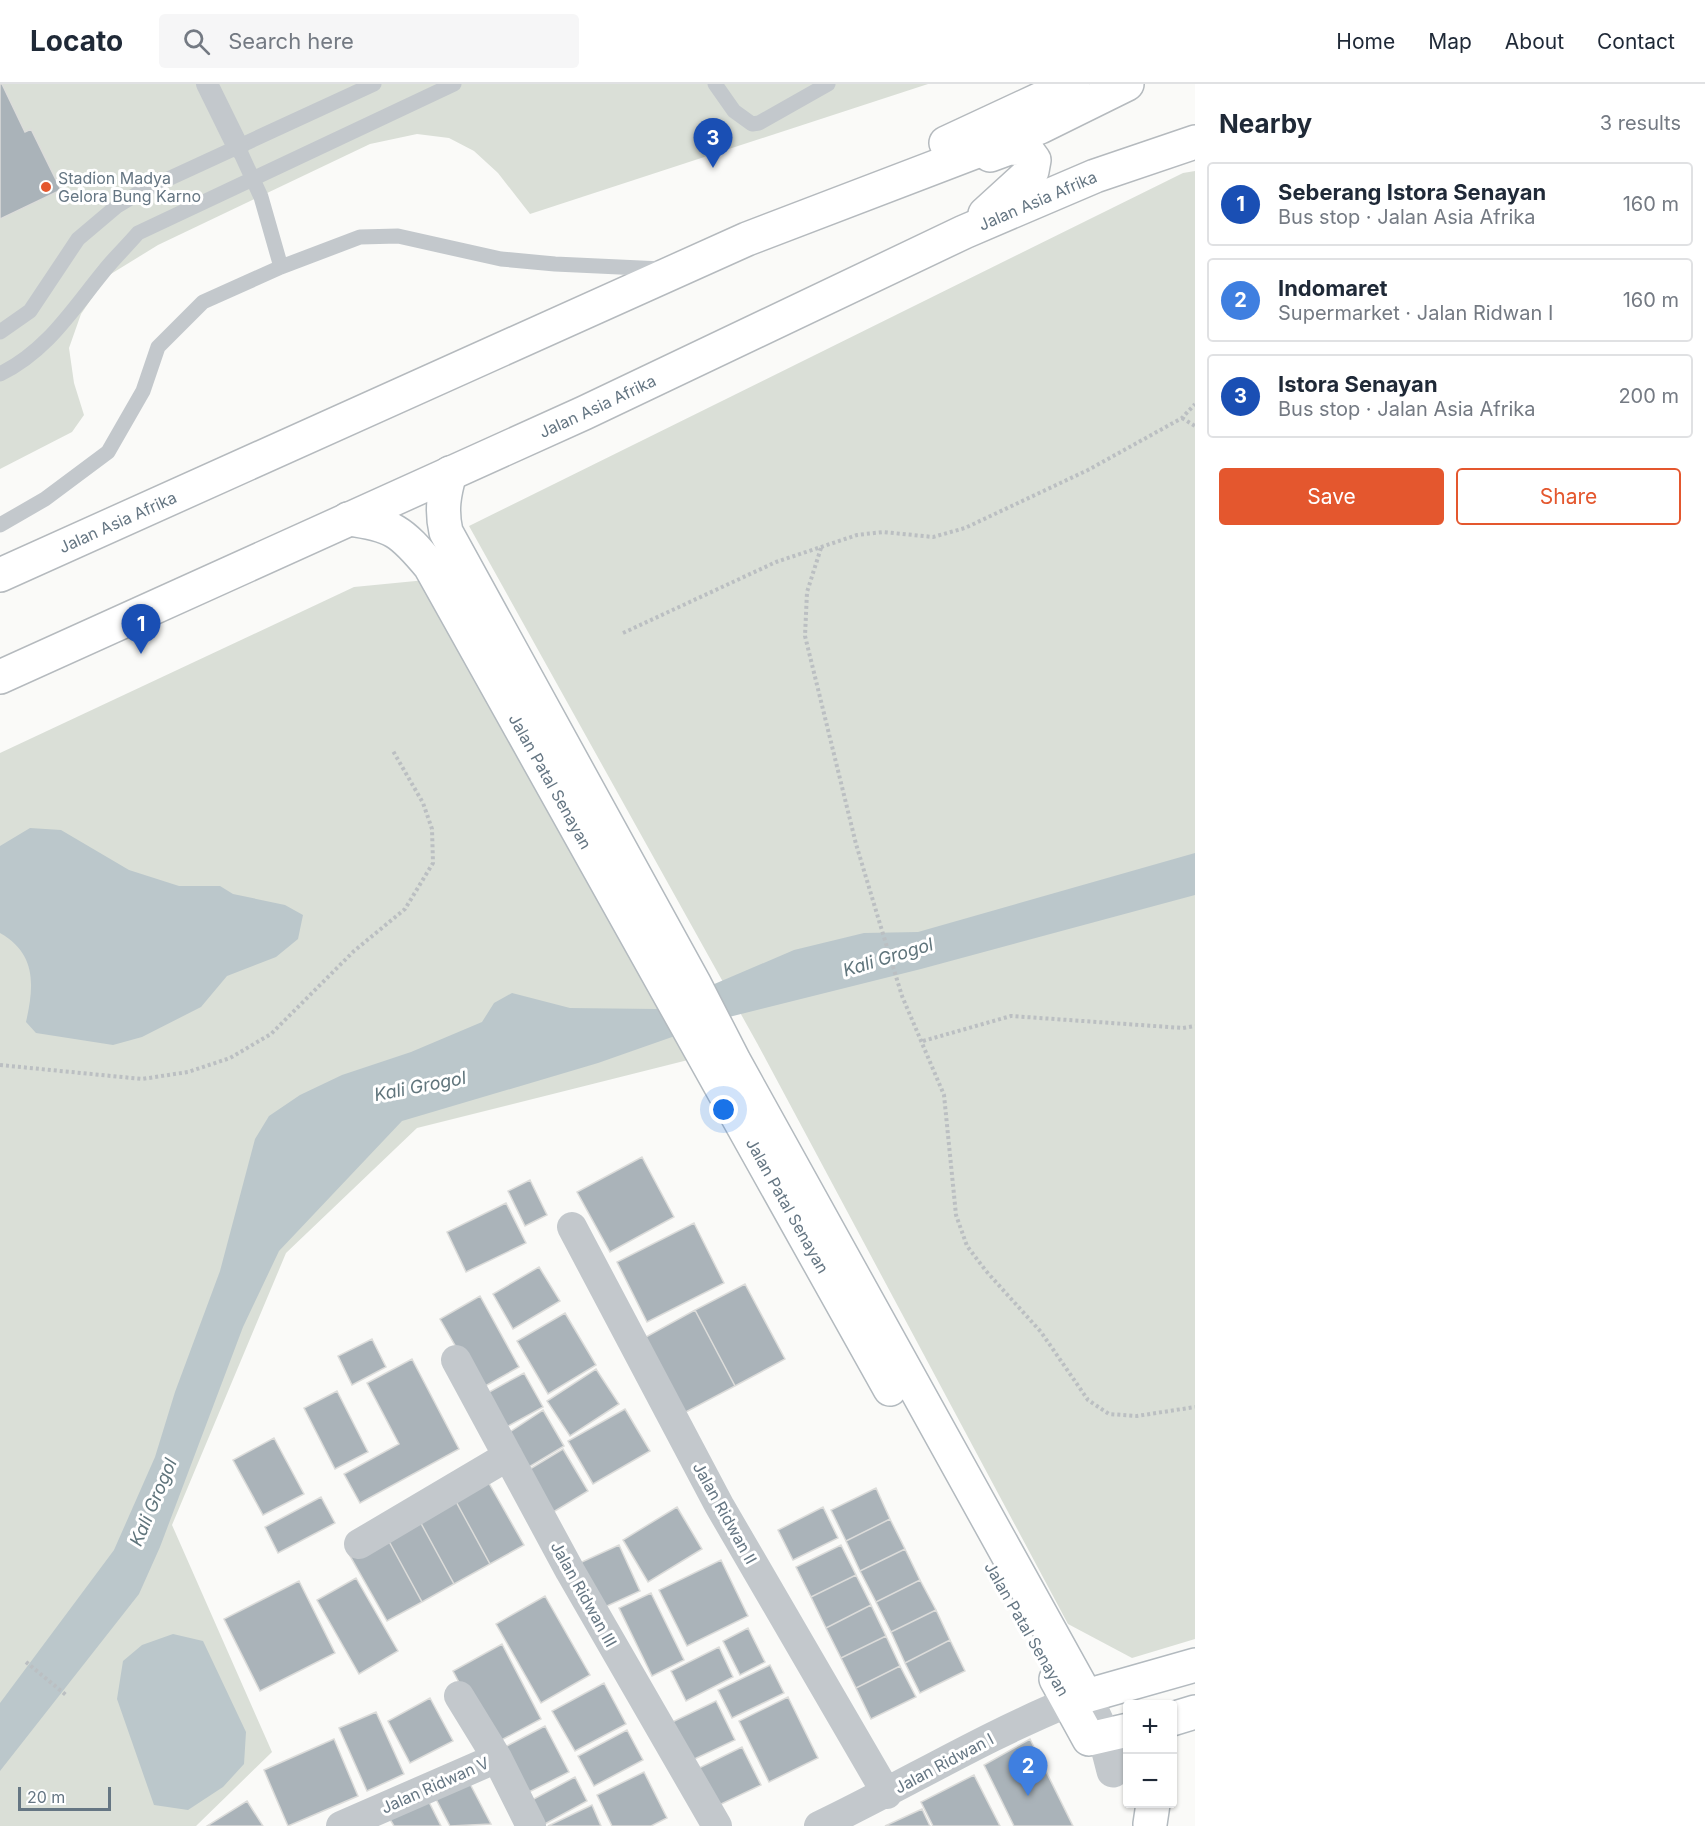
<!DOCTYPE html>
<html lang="en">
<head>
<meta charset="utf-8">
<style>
  body { margin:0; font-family:Inter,sans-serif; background:#f6f6f7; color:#1f2937 }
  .controls { position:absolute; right:18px; bottom:18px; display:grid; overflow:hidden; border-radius:6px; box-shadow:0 2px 4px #0004 }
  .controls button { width:54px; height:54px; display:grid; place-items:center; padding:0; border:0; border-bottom:2px solid #e0e1e3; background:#fff; color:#1f2937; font:30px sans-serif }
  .scale { position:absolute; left:18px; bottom:15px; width:93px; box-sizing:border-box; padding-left:6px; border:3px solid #657683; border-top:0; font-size:16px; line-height:21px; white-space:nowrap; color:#657683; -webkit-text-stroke:4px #fff; paint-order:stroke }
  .you { position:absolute; left:724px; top:1026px; width:21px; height:21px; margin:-15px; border:4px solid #fff; border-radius:50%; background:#1a73e8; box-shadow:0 0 0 9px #1a73e833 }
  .badge { display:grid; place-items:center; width:39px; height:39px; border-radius:50%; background:#e4572e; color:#fff; font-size:20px; font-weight:700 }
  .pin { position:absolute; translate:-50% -50px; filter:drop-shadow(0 2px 3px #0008) }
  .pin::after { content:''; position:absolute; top:32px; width:21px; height:18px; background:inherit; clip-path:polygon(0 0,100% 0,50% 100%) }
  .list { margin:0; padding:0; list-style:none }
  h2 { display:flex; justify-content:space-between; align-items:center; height:78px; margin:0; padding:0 24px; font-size:26px }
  h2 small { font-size:20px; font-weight:400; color:#747a83 }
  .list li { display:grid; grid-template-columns:39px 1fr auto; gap:18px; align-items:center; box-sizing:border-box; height:84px; margin:0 12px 12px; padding:0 12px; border:2px solid #e0e1e3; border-radius:6px }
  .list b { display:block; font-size:22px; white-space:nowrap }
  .list p { margin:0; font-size:20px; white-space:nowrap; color:#747a83 }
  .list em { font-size:20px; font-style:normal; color:#747a83 }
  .actions { display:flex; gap:12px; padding:18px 24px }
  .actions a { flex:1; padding:14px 0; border:2px solid #e4572e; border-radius:6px; text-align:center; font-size:21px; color:#e4572e }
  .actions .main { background:#e4572e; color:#fff }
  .icon { flex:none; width:33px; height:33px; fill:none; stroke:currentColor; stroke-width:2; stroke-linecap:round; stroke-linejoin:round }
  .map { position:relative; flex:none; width:1195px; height:1742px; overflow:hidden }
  header { display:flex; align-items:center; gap:36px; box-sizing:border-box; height:84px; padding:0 30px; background:#fff; border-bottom:2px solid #e0e1e3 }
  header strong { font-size:28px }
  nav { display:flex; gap:33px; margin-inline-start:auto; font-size:21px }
  .search { width:420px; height:54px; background:#f6f6f7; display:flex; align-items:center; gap:15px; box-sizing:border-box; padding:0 21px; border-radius:6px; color:#747a83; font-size:22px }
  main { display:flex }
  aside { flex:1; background:#fff }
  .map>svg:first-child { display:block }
  .green { fill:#dadfd7 }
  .water { fill:#bbc7cb }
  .building { fill:#aab3b9; stroke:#dcdcda; stroke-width:1.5 }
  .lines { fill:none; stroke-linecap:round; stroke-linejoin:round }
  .secondary-casing { stroke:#b3babf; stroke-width:36 }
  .primary-casing { stroke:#b5babe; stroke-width:36 }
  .path { stroke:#bbbfc2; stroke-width:4; stroke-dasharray:3 3; stroke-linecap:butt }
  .service { stroke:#c3c8cc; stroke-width:15 }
  .pedestrian { stroke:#c3c8cc; stroke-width:22 }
  .minor { stroke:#c3c8cc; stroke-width:30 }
  .tertiary { stroke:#c3c8cc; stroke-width:33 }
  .secondary { stroke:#fff; stroke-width:33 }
  .primary { stroke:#fff; stroke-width:33 }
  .poi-dot { fill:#e4572e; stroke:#fff; stroke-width:2 }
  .labels { text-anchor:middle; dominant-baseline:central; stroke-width:6; stroke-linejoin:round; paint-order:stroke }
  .poi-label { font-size:16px; fill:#657683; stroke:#fff; text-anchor:start }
  .street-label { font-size:16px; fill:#657683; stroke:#fff }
  .water-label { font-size:18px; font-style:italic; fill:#60757c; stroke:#fff }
</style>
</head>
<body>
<header>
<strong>Locato</strong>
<div class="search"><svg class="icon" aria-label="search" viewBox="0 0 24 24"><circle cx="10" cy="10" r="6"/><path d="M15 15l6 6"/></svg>Search here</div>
<nav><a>Home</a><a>Map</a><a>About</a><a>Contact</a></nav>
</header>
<main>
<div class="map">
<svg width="1195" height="1742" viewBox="0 0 1195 1742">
  <rect width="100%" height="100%" fill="#fafaf8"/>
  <path class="green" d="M0,0H928L530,130L498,89L474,67L449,54L417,50L370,60L158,161L106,193L81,230L69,264L74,299L84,331L72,348L0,385Z
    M1195,87V1555L1132,1574L1068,1540L757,959L469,442L1183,89Z
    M426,496L692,975L417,1044L286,1169L172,1441L272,1668L196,1742H0V669L354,503Z"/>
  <path class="water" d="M30,744L61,746L129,786L179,802H220L233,810L285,821L303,831L298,855L276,873L227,892L201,923L142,953L113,961L36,949L26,938C34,902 37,870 0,849V762Z
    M1195,769V811L921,885L729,933L598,979L402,1037L279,1167L243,1243L160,1463L139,1510L0,1687V1619L114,1466L155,1373L175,1308L220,1187L255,1055L269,1032L300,1011L342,991L411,968L482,938L494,919L512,909L570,924L656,925L794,866L864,849L918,848Z
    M173,1550L203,1557L246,1648L244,1680L223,1703L188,1726L154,1721L117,1615L123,1577L142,1561Z"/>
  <path class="building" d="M0,0H2L25,48L31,45L61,106L0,135Z
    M642,1073L674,1133L610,1168L577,1108Z
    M530,1096L547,1131L525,1142L508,1107Z
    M506,1119L526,1159L466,1188L447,1148Z
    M694,1139L724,1199L647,1238L617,1178Z
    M539,1183L560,1217L513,1245L493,1210Z
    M745,1200L785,1275L735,1302L695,1226Z
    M480,1212L519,1283L480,1305L440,1235Z
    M695,1226L735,1302L684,1329L644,1254Z
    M565,1229L596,1281L548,1310L517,1257Z
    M372,1255L386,1283L352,1301L338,1272Z
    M412,1275L459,1365L360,1419L344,1390L399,1360L367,1299Z
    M596,1285L619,1320L570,1352L547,1317Z
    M524,1289L543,1323L499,1347L480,1313Z
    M337,1307L368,1368L335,1385L304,1324Z
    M625,1325L650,1367L593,1400L568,1357Z
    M543,1326L564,1362L519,1389L502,1353Z
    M274,1354L304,1410L263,1431L233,1376Z
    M563,1365L588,1407L545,1433L520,1391Z
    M486,1394L524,1461L490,1480L453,1412Z
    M876,1404L890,1435L846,1457L831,1426Z
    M453,1412L490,1480L454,1500L417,1432Z
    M321,1413L335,1439L278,1469L265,1443Z
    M677,1423L702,1465L648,1498L623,1456Z
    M823,1423L838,1454L793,1476L778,1446Z
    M417,1432L454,1500L422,1518L385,1450Z
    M890,1435L905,1465L860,1487L846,1457Z
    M385,1450L422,1518L387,1537L349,1470Z
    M619,1461L640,1507L596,1527L573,1482Z
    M841,1461L856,1491L811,1513L796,1483Z
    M905,1465L920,1496L876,1518L860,1487Z
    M721,1476L748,1532L687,1562L659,1506Z
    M856,1491L871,1521L826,1544L811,1513Z
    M356,1494L398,1567L359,1590L317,1516Z
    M920,1496L936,1526L891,1548L876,1518Z
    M299,1497L335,1569L260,1607L224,1535Z
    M651,1509L684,1576L652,1592L619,1524Z
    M545,1512L590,1591L541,1619L496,1540Z
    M871,1521L886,1552L841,1574L826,1544Z
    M936,1526L950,1556L905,1579L891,1548Z
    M748,1544L765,1578L740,1591L723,1557Z
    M886,1552L900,1582L856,1604L841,1574Z
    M950,1556L965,1587L920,1609L905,1579Z
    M502,1560L541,1635L492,1661L453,1587Z
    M719,1563L733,1593L686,1617L671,1587Z
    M770,1581L784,1609L732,1634L718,1606Z
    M900,1582L916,1613L871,1635L856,1604Z
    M604,1599L626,1640L575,1667L552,1627Z
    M788,1613L818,1674L769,1698L739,1637Z
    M430,1614L453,1657L410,1679L388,1637Z
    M716,1617L735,1656L686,1679L668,1640Z
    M376,1628L404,1690L367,1707L339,1644Z
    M545,1642L569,1688L527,1709L503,1664Z
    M627,1646L643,1676L594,1702L578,1672Z
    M334,1655L358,1712L288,1742L264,1686Z
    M1030,1655L1073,1742H1014L984,1681Z
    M742,1663L761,1701L715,1723L697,1685Z
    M644,1688L667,1734L651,1742H612L597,1711Z
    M974,1691L1000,1742H933L921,1718Z
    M575,1693L587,1717L543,1741L530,1717Z
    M469,1698L491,1740L450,1742L436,1715Z
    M426,1712L441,1742H394L388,1732Z
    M247,1717L263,1742H207Z
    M592,1721L601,1742H548Z
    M922,1725L930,1742H885Z"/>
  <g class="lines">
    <g class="secondary-casing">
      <g id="secondary">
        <path d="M450,389C444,410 441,426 446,448L695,901L734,977L1086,1612L1195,1581"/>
        <path id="s1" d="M348,435C393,441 401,447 430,482L890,1305"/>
        <path d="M1056,1595L1089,1655L1128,1646"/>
        <path d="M1172,1635L1195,1628"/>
        <path d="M1150,1740L1153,1720"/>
      </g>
    </g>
    <g class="primary-casing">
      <g id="primary">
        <path d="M946,59L1073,0"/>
        <path d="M985,130L1032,87L1034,76L1026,65L1009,64L990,71"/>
        <path id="s2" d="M0,491L747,155L1040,43L1127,0"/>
        <path id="s3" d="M0,593L584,329L964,148L1095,92L1195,58"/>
      </g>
    </g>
    <path class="path" d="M1182,334L1195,342
      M821,464L807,508L805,552L856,760L880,840L902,912L944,1011L956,1131L967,1162L986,1187L1041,1248L1088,1316L1109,1330L1137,1332L1195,1323
      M623,549L776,478L857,451L883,448L933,453L965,444L1088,386L1182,334L1195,320
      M923,957L1011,932L1183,944L1195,942
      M0,981L142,995L188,988L230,974L271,950L354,867L405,825L433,779L432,745L423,719L393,667
      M26,1578L66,1611"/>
    <path class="service" d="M715,0L734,27L752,40L759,39L828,0
      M238,63L261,113L281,183
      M0,248L30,227L78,155L117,122L142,107L374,0
      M0,290C47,267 72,226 104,187C114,174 127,162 138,149L454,0
      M0,441L45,415L108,368L143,307L158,263L203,218L281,183L360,153L398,152L501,175L555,180L662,185"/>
    <path class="pedestrian" d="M207,0L238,63"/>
    <path class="minor" d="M572,1143L719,1421L887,1710
      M456,1276L570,1487L717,1742
      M359,1460L508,1372
      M459,1612L497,1674L531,1742
      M341,1742L497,1674
      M819,1742C903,1702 983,1653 1069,1618"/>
    <path class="tertiary" d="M1092,1626L1104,1652L1113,1687"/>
    <use href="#secondary" class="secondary"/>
    <use href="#primary" class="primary"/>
  </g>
  <circle class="poi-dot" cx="46" cy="103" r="6"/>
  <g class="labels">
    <g class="poi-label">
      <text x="58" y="94">Stadion Madya<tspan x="58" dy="18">Gelora Bung Karno</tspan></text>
    </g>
    <g class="street-label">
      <text stroke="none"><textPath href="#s3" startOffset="1142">Jalan Asia Afrika</textPath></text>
      <text stroke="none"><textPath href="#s3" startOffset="656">Jalan Asia Afrika</textPath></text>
      <text stroke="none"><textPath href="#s2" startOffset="129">Jalan Asia Afrika</textPath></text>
      <text stroke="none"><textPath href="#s1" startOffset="345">Jalan Patal Senayan</textPath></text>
      <text stroke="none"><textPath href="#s1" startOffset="831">Jalan Patal Senayan</textPath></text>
      <text transform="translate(725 1429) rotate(61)">Jalan Ridwan II</text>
      <text transform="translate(584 1510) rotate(61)">Jalan Ridwan III</text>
      <text transform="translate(1027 1545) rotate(60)">Jalan Patal Senayan</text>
      <text transform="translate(944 1679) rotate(-28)">Jalan Ridwan I</text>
      <text transform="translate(435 1701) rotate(-24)">Jalan Ridwan V</text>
    </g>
    <g class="water-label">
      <text transform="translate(888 873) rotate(-17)">Kali Grogol</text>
      <text transform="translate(420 1002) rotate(-11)">Kali Grogol</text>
      <text transform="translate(153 1418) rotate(-67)">Kali Grogol</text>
    </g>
  </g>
</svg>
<div class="controls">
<button>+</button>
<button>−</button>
</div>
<div class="scale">20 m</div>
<div class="you"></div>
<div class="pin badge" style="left:141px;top:570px;background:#1a4fb4">1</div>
<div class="pin badge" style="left:1028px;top:1712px;background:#3f7fe0">2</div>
<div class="pin badge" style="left:713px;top:84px;background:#1a4fb4">3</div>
</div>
<aside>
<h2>Nearby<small>3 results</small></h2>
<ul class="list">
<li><span class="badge" style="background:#1a4fb4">1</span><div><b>Seberang Istora Senayan</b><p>Bus stop · Jalan Asia Afrika</p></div><em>160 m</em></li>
<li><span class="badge" style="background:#3f7fe0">2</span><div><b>Indomaret</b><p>Supermarket · Jalan Ridwan I</p></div><em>160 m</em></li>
<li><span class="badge" style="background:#1a4fb4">3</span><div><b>Istora Senayan</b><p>Bus stop · Jalan Asia Afrika</p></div><em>200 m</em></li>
</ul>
<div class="actions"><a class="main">Save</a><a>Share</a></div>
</aside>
</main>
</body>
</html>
